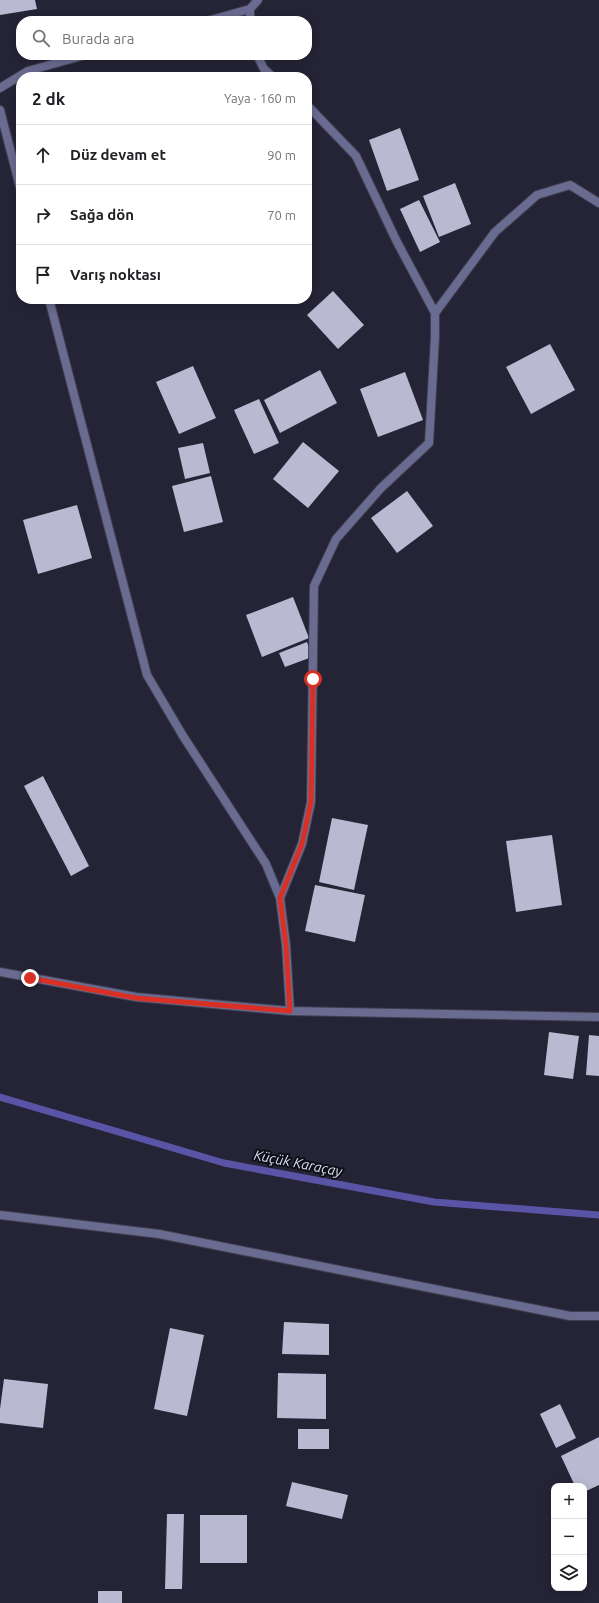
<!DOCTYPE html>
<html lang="tr">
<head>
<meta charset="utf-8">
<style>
  body { margin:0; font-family:Ubuntu,sans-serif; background:#f6f6f6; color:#202124 }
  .controls { position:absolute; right:12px; bottom:12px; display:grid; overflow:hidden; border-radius:8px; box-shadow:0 2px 10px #0003 }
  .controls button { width:36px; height:36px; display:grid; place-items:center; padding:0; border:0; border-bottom:1px solid #e0e0e0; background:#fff; color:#202124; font:20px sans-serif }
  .stop { position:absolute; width:12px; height:12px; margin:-9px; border:3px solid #d93025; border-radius:50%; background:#fff }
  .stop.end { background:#d93025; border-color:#fff; box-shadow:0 1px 4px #0008 }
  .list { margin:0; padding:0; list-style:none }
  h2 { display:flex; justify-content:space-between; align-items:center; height:52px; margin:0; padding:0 16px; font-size:17px }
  h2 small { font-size:13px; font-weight:400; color:#757577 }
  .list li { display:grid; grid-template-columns:26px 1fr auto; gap:12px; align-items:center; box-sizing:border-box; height:60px; padding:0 16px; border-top:1px solid #e0e0e0 }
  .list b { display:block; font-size:15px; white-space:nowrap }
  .list em { font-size:13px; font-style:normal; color:#757577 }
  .icon { flex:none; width:22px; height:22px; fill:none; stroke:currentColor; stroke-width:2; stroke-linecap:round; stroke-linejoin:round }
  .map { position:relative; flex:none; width:599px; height:1603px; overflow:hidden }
  .search { position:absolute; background:#fff; box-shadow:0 2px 10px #0003; left:16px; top:16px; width:296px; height:44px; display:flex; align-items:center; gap:10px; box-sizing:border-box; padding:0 14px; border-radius:16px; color:#757577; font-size:15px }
  .panel { position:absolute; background:#fff; box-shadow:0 2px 10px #0003; left:16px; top:72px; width:296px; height:232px; border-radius:16px }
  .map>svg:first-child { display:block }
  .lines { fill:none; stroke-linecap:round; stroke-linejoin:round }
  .stream { stroke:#5a54a6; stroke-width:7 }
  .building { fill:#b9bad1 }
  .minor-casing { stroke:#3f3f50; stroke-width:10 }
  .tertiary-casing { stroke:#3f3f50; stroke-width:10 }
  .minor { stroke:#6a6b90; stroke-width:8 }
  .tertiary { stroke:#6a6b90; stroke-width:8 }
  .route { stroke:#d93025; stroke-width:5 }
  .labels { text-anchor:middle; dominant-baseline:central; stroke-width:4; stroke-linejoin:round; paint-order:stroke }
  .water-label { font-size:14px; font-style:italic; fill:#dedff7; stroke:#0e0f16 }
</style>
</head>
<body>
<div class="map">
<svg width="599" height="1603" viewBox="0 0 599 1603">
  <rect width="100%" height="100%" fill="#242436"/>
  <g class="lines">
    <path class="stream" d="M0,1097L224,1163L434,1202L599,1215"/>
  </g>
  <path class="building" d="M0,0H35L37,9L0,15Z
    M21,87V103L16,88Z
    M400,128L419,180L387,191L369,140Z
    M455,183L471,224L439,237L423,196Z
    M419,200L440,242L420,252L400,209Z
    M333,291L364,325L338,349L307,315Z
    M550,344L575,390L531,414L506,367Z
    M193,366L216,418L179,434L156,382Z
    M320,370L337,403L280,433L264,400Z
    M405,372L423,420L378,437L360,389Z
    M259,399L279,443L254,454L234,410Z
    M303,442L339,471L308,508L273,479Z
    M203,443L210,473L185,479L178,448Z
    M211,476L223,522L184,532L172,486Z
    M407,491L433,526L397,553L371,518Z
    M77,505L92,558L38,574L23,520Z
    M293,597L309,638L262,657L246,615Z
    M307,642L312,657L285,667L279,653Z
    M43,776L89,866L71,876L24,786Z
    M332,818L368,825L354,890L319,882Z
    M552,835L562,905L516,912L506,841Z
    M315,885L365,895L355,942L305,931Z
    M549,1032L579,1036L573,1079L544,1075Z
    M589,1035L599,1036V1076L586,1075Z
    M284,1322L329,1324V1355L282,1354Z
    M170,1328L204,1335L187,1416L154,1409Z
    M278,1373L326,1374V1419L277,1418Z
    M4,1379L48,1384L43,1428L0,1423V1409Z
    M560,1404L576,1438L556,1448L540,1414Z
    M298,1429H329V1449H298Z
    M599,1437V1485L584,1492V1486H575L561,1456Z
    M292,1482L348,1495L342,1519L286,1506Z
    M167,1514H184L182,1589H165Z
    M200,1515H247V1563H200Z
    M98,1591H122V1603H98Z"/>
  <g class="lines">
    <g class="minor-casing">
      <path id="minor" d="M250,9V21
        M207,21L250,9L258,0
        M257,55L264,69L273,77
        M0,88L28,71L85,55
        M0,110L21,191
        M49,299L147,675L183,736L266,864L280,898L286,945L290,1011
        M435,313L495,232L537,195L570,185L599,203
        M280,898L302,844L311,802L314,586L336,539L381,488L429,443L435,337V313L397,242L356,156L307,105
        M0,972L136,997L290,1011L599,1017"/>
    </g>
    <g class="tertiary-casing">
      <path id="tertiary" d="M0,1215L159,1234L570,1316H599"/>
    </g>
    <use href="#minor" class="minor"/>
    <use href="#tertiary" class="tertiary"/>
  </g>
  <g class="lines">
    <path class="route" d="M30,978L136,998L290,1011L286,945L280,898L302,844L311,802L313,679"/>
  </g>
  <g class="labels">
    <g class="water-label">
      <text transform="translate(298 1163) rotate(11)">Küçük Karaçay</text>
    </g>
  </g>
</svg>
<div class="controls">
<button>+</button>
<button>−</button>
<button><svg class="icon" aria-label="layers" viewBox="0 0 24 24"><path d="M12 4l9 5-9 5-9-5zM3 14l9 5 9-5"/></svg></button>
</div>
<div class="stop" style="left:313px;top:679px"></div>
<div class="stop end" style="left:30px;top:978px"></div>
<div class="search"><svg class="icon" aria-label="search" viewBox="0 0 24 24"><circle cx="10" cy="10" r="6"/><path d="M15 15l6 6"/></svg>Burada ara</div>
<section class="panel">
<h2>2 dk<small>Yaya · 160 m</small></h2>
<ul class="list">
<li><svg class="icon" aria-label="ahead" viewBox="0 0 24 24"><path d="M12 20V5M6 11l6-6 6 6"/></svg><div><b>Düz devam et</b></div><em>90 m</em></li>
<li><svg class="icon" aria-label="right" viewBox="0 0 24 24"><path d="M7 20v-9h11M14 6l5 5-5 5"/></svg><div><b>Sağa dön</b></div><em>70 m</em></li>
<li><svg class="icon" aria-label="arrive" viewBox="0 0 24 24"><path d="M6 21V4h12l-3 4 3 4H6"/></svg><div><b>Varış noktası</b></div></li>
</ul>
</section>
</div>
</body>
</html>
